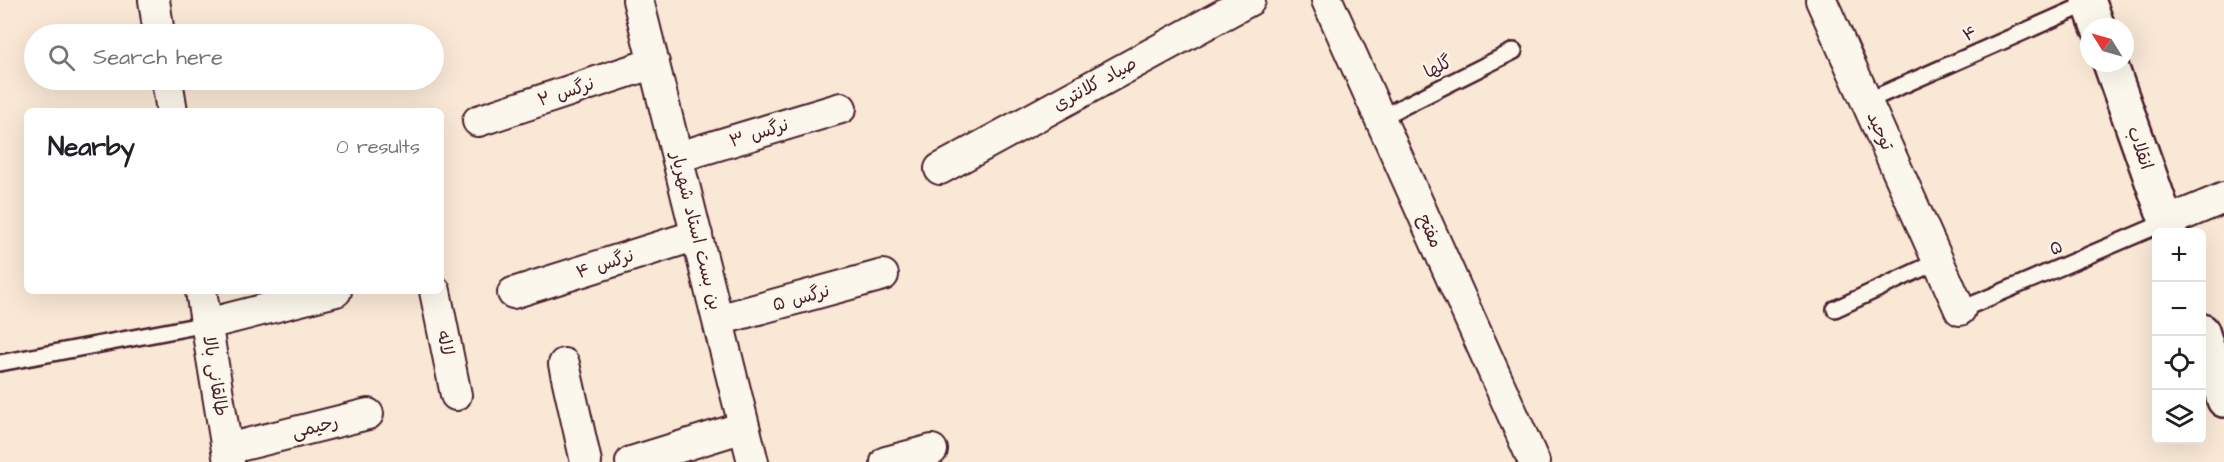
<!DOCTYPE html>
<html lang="en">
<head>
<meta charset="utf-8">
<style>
  body { margin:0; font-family:"Architects Daughter","Playpen Sans Arabic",sans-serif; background:#f6f6f6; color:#202124 }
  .controls { position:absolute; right:18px; bottom:18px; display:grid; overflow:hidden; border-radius:9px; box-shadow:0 6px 24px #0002 }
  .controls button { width:54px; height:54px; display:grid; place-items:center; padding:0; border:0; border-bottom:2px solid #e0e0e0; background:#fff; color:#202124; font:30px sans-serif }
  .compass { position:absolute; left:2080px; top:18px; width:54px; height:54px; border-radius:50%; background:#fff; box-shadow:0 6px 24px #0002; rotate:307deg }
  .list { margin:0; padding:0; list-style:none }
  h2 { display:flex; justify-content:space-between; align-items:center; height:78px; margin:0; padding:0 24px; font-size:26px }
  h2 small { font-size:20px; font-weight:400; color:#757577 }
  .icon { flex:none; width:33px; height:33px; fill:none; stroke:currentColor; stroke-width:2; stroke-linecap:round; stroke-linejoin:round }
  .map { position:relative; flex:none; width:2224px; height:462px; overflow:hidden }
  .search { position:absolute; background:#fff; box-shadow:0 6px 24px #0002; left:24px; top:24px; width:420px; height:66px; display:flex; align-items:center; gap:15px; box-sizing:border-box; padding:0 21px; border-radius:33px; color:#757577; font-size:22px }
  .panel { position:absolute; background:#fff; box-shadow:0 6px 24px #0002; left:24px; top:108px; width:420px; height:186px; border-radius:9px }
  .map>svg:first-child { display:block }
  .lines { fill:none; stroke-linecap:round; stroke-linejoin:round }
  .service-casing { stroke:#4a1f2b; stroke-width:20 }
  .minor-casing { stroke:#4a1f2b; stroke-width:34 }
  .tertiary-casing { stroke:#4a1f2b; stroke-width:38 }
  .service { stroke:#fbf7ec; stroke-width:15 }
  .minor { stroke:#fbf7ec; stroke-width:30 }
  .tertiary { stroke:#fbf7ec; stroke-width:33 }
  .labels { text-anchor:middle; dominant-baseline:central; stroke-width:4.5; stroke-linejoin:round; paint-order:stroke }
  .street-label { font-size:18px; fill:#4a1f2b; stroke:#fbf7ec }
</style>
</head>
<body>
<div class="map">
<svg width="2224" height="462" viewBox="0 0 2224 462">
  <rect width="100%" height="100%" fill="#f9e8d6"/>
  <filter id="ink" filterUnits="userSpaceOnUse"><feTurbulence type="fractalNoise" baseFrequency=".0167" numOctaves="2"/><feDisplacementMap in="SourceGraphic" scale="12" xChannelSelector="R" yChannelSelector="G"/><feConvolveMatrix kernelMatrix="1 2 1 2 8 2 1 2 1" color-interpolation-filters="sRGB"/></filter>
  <g filter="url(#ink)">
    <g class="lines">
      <g class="service-casing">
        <path id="service" d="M1867,101L2089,3
          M1380,118L1514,51
          M1835,309L1938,261
          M1960,310L2166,222
          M0,363L207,324"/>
      </g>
      <g class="minor-casing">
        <path id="minor" d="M154,0L159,34
          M638,0L753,462
          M1327,0L1534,462
          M1821,0L1960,310
          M167,80L172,111
          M478,121L654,63
          M678,157L841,108
          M940,169L1250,0
          M2166,222L2224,198
          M201,291L229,462
          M435,291L456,395
          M513,293L697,235
          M718,320L883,275
          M207,324L336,291
          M564,364L586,462
          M227,449L368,414
          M631,462L744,427
          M886,462L932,450"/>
      </g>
      <g class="tertiary-casing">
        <path id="tertiary" d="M2088,0L2098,27
          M2110,63L2170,232
          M2202,331L2224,400"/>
      </g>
      <use href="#service" class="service"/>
      <use href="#minor" class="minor"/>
      <use href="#tertiary" class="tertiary"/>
    </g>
  </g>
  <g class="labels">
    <g class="street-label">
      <text transform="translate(1970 34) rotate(-24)">۴</text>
      <text transform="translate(1438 67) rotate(-27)">گلها</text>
      <text transform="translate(1095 84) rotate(-29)">صیاد کلانتری</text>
      <text transform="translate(566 92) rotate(-18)">نرگس ۲</text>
      <text transform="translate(1880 131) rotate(66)">توحید</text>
      <text transform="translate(759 133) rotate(-17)">نرگس ۳</text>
      <text transform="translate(2140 148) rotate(71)">انقلاب</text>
      <text transform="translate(696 231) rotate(76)">بن بست استاد شهریار</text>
      <text transform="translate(1430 231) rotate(66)">مفتح</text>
      <text transform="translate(2056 248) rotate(-23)">۵</text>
      <text transform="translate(605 264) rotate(-18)">نرگس ۴</text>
      <text transform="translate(801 298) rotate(-15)">نرگس ۵</text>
      <text transform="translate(445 343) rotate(79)">لاله</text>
      <text transform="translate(215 376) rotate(81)">طالقانی بالا</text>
      <text transform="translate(315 427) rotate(-14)">رحیمی</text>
    </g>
  </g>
</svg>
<div class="controls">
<button>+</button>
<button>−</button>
<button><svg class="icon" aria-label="locate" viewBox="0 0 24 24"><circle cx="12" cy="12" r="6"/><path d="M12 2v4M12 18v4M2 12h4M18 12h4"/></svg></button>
<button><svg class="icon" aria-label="layers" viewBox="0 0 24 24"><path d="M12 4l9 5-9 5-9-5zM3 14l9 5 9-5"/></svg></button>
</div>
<svg class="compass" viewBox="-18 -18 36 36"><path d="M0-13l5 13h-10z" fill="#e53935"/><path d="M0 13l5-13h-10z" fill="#757577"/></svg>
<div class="search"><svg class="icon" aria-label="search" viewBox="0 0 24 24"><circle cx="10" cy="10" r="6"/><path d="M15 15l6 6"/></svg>Search here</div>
<section class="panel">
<h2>Nearby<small>0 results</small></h2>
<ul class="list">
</ul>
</section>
</div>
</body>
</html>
